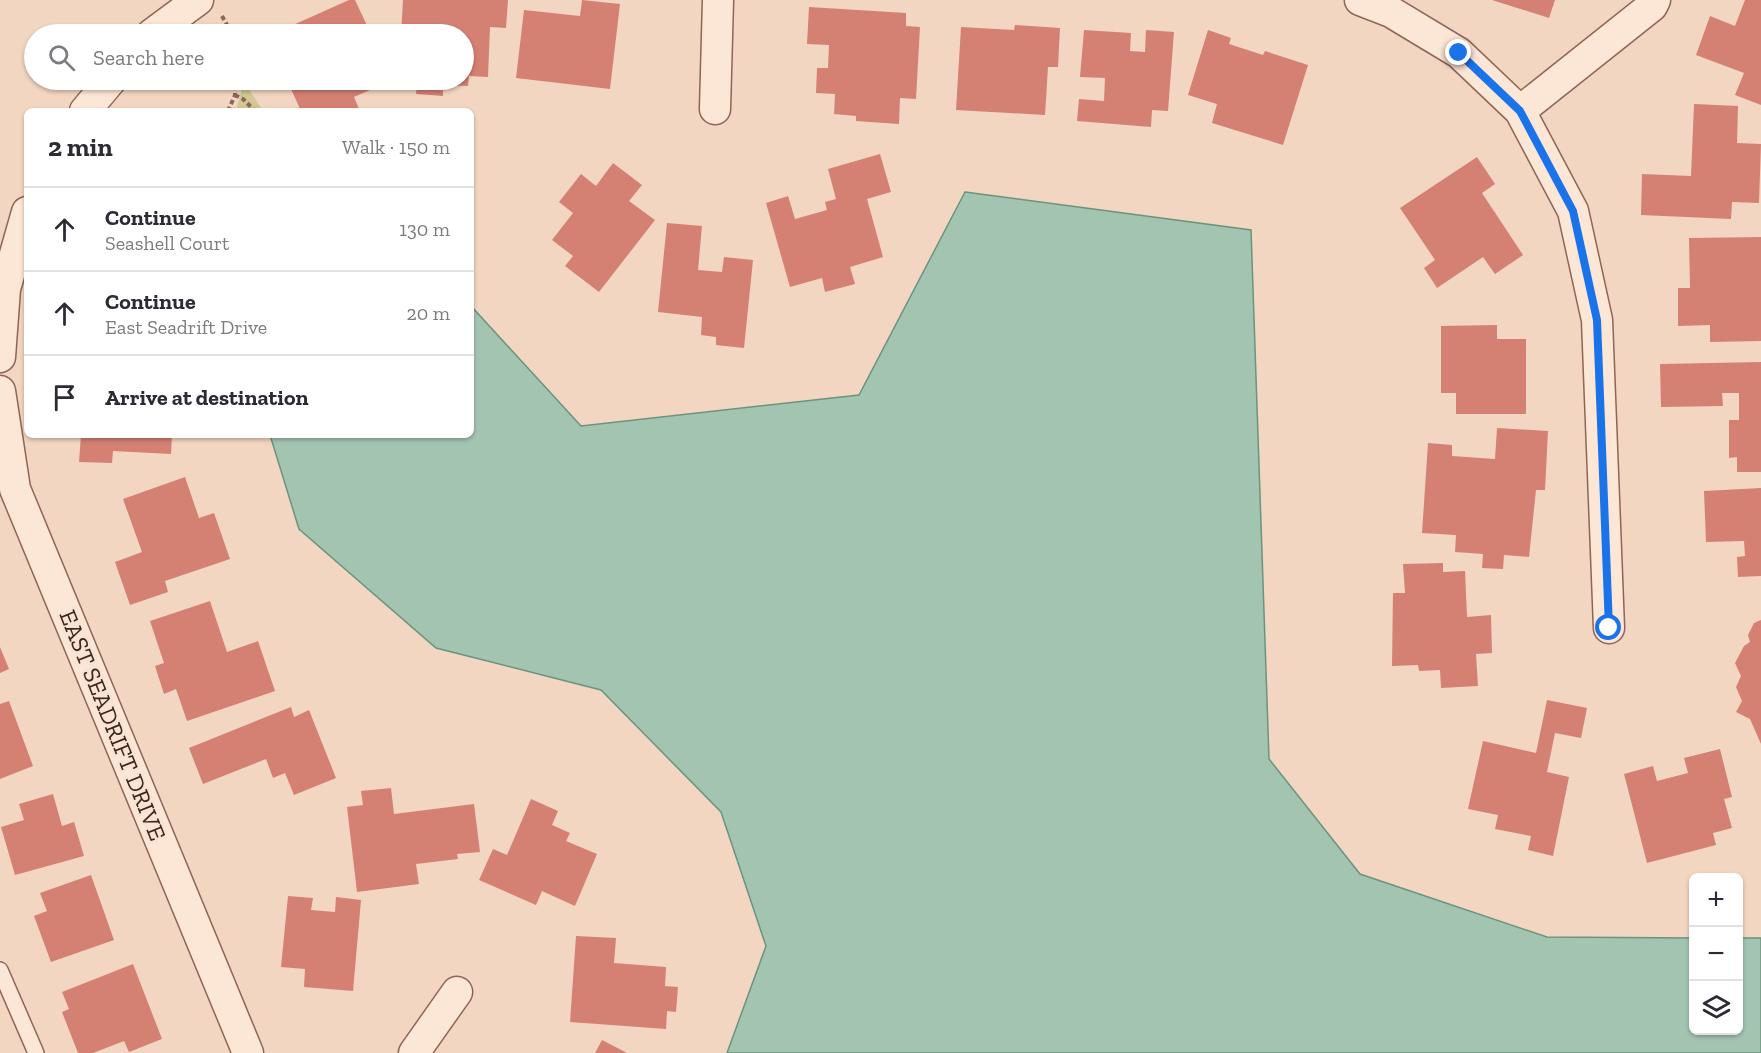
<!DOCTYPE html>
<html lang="en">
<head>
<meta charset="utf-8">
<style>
  body { margin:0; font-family:"Zilla Slab",serif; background:#f2f2f3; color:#2b2b33 }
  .controls { position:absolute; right:18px; bottom:18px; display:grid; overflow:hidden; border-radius:9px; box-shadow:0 2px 4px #0004 }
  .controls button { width:54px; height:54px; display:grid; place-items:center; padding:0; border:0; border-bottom:2px solid #e1e1e2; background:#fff; color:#2b2b33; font:30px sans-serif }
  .stop { position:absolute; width:18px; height:18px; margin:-14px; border:4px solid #1a73e8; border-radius:50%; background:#fff }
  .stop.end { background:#1a73e8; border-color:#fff; box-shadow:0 2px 6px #0008 }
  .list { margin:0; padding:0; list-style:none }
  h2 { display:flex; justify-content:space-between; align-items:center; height:78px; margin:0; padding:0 24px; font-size:26px }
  h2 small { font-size:20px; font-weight:400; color:#7c7c81 }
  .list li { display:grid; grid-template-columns:39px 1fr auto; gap:18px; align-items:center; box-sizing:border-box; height:84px; padding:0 24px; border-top:2px solid #e1e1e2 }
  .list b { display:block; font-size:22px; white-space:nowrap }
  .list p { margin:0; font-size:20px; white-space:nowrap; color:#7c7c81 }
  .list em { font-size:20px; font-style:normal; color:#7c7c81 }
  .icon { flex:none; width:33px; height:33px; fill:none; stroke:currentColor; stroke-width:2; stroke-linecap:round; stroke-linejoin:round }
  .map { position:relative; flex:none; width:1761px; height:1053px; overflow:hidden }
  .search { position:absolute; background:#fff; box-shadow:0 2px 4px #0004; left:24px; top:24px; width:450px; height:66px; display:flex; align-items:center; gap:15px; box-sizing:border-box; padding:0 21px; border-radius:33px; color:#7c7c81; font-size:22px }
  .panel { position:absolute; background:#fff; box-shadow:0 2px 4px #0004; left:24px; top:108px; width:450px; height:330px; border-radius:9px }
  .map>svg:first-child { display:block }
  .green { fill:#d2c894 }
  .water { fill:#a4c4b2; stroke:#6a947e; stroke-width:1.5 }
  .building { fill:#d48173 }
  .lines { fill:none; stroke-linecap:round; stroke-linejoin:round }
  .service-casing { stroke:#8e6557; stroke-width:18 }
  .minor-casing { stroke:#8e6557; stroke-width:33 }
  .path { stroke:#8e6557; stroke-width:4; stroke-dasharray:4.5 3; stroke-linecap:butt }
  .service { stroke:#fce6d6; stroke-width:15 }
  .minor { stroke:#fce6d6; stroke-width:30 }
  .route { stroke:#1a73e8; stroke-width:8 }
  .labels { text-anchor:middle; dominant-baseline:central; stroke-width:6; stroke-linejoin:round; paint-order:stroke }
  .street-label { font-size:24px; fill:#3c231c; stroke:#f9e3d2 }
</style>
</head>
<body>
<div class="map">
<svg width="1761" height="1053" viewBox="0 0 1761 1053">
  <rect width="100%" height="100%" fill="#f2d6c1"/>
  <path class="green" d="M244,82L263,111H236Z"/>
  <path class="water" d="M965,192L1251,230L1269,759L1360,874L1547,937L1693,938L1694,1030H1738L1739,938H1761V1053H727L766,946L721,812L601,690L436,648L299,529L270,435H471V306L581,426L859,395Z"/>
  <path class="building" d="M349,0H355L371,34H273Z
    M403,0H508L506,28L490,27L488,77L469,76L468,86L443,85V96L416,94L417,80H464V34H401Z
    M582,0L620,4L610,89L516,78L524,10L580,16Z
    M1492,0H1555L1549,18Z
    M1745,0H1761V105L1735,95L1744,73L1696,55L1710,16L1735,26Z
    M809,7L906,13V26L920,27L916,99L900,98L899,124L856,121V116L834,114L835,94L816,93L817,68H828L829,45L807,44Z
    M1015,25L1060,28L1058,67H1048L1045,115L956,110L961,27L1014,30Z
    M1084,30L1131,33L1130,51L1145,52L1146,30L1174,32L1168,111L1152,110L1151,127L1077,121L1079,99L1104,101L1105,78L1080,77Z
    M1208,30L1231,38L1229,44L1263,55L1265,51L1308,65L1283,145L1212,123L1217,104L1188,95Z
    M287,80H393L354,97L360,111H301Z
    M1694,104L1738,106L1737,143L1761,144L1759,203L1732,202L1731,219L1641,215L1642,174L1691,176Z
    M880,154L891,192L867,199L883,257L850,267L855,284L825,292L822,278L790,287L766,203L788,196L795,219L827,210L825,202L836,199L828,169Z
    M1477,157L1495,184L1482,193L1523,255L1495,274L1483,257L1437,288L1424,268L1435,260L1400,208Z
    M613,163L642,185L629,201L655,220L599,292L565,266L573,256L552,240L573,213L559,202L581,174L596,186Z
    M667,223L702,226L698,270L722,272L724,257L753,260L744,348L716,345V337L701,335L702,317L658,312Z
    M1761,237V341L1710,342V325L1678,326V288H1690L1689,238Z
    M1497,325V339H1526V414H1456V393H1441V326Z
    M1761,362V472H1737V457L1729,458V420H1739V393H1722L1723,406L1661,407L1660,364Z
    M1497,428L1548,431L1545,490H1536L1529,557L1504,555L1503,569L1482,568L1483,554L1455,552L1456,535L1422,533L1428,443L1452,445V456L1495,459Z
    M81,435H172L171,454L113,451L112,463L79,462Z
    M185,477L199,518L214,513L230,559L165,581L168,592L130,605L115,562L142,552L123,499Z
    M1761,488V576L1738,577L1737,557L1745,556L1744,541L1706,542L1704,491Z
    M1443,563V572L1465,571L1467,617L1491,615L1492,653L1476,654L1478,686L1441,688L1440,670L1419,671L1418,665L1392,666L1393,593H1405L1403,564Z
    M210,601L227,652L258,641L275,691L187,721L176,689L164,694L155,666L164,663L150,621Z
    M1761,620V744L1750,719L1736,712L1742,701L1736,687L1741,676L1735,663L1744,646L1750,642L1748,635L1754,623Z
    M0,647L9,669L0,673Z
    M1547,700L1587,708L1581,738L1555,733L1547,772L1569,777L1553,856L1528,850L1531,836L1495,829L1498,815L1468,809L1483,741L1536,753Z
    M9,701L33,766L0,779V704Z
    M291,707L294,717L309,710L336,778L294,795L285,773L273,778L266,759L203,784L189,748Z
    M1720,749L1732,797L1724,799L1732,828L1713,833L1716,845L1647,863L1624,774L1653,766L1657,781L1688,773L1684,758Z
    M391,788L394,814L474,804L480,852L457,854L458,859L416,864L419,884L357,892L347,807L363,805L361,791Z
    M53,794L62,826L74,822L84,856L15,875L1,827L24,820L19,804Z
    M531,799L558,811L552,825L570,833L566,841L597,854L575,906L542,891L536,905L479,880L493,849L507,855Z
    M91,875L114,940L51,962L34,916L47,911L40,893Z
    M288,896L313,898L311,910L335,912L336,897L361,900L353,991L304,987L305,969L281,967Z
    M576,936L616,938L614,963L666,967L665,986L678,987L676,1012L667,1011L666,1029L570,1022Z
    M133,964L162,1039L129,1052L124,1041L93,1053H78L62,1012L69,1009L62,992Z
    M602,1040L627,1053H595Z"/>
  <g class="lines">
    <g class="service-casing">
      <path id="service" d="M0,970L36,1053"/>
    </g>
    <g class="minor-casing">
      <path id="minor" d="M1360,0L1391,12L1459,53L1520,111L1573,211L1597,320L1609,628
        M152,34L198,0
        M715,109L718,0
        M85,111L111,80
        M1520,111L1652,6L1655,0
        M0,357L5,289L27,212
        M0,391L15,489L248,1053
        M414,1053L457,992"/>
    </g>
    <path class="path" d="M222,16L232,34
      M235,95L243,99L255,111
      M228,111L235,95V80"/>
    <use href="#service" class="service"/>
    <use href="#minor" class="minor"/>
  </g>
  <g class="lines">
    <path class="route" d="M1459,53L1520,111L1573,211L1597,320L1609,628"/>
  </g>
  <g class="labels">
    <g class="street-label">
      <text transform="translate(113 725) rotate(68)">EAST SEADRIFT DRIVE</text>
    </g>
  </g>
</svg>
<div class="controls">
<button>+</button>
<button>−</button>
<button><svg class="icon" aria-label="layers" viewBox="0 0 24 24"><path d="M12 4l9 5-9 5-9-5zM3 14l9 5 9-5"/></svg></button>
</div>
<div class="stop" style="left:1609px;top:628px"></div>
<div class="stop end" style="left:1459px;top:53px"></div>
<div class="search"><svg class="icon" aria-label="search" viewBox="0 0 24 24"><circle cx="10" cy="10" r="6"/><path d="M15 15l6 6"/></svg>Search here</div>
<section class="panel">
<h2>2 min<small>Walk · 150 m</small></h2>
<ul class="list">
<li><svg class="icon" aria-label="ahead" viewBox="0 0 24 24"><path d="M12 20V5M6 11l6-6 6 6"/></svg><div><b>Continue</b><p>Seashell Court</p></div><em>130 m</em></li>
<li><svg class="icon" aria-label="ahead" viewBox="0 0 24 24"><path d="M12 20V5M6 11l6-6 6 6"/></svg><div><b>Continue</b><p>East Seadrift Drive</p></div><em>20 m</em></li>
<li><svg class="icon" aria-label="arrive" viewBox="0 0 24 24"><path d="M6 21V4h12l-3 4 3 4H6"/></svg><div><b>Arrive at destination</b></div></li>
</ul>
</section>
</div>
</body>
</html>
